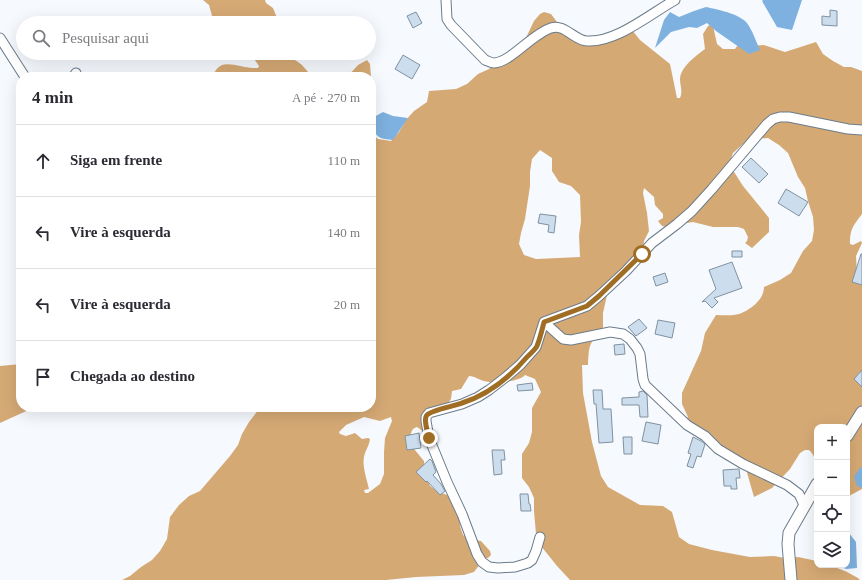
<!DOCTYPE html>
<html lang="pt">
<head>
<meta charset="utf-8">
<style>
  body { margin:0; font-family:Georgia,serif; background:#f7f7f7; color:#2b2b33 }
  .controls { position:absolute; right:12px; bottom:12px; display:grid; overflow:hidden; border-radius:8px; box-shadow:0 4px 16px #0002 }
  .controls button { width:36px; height:36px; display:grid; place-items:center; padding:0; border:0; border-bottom:1px solid #e1e1e2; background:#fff; color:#2b2b33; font:20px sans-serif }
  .stop { position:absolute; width:12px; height:12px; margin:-9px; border:3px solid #a06d24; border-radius:50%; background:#fff }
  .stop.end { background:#a06d24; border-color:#fff; box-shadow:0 1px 4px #0008 }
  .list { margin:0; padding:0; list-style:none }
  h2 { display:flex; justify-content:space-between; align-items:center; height:52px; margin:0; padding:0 16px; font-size:17px }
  h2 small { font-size:13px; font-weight:400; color:#7c7c81 }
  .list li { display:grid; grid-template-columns:26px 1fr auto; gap:12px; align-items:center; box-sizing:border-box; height:72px; padding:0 16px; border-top:1px solid #e1e1e2 }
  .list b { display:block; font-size:15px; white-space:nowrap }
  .list em { font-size:13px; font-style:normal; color:#7c7c81 }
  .icon { flex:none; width:22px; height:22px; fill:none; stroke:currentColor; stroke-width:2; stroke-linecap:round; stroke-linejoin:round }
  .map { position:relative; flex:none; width:862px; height:580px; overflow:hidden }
  .search { position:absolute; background:#fff; box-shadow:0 4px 16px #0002; left:16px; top:16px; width:360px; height:44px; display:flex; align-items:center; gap:10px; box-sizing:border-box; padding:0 14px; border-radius:22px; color:#7c7c81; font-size:15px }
  .panel { position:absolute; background:#fff; box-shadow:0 4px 16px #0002; left:16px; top:72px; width:360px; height:340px; border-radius:16px }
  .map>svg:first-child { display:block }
  .forest { fill:#d5a974; fill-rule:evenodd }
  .water { fill:#7eb1df }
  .building { fill:#cde; stroke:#8091a0 }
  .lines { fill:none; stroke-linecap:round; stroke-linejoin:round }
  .minor-casing { stroke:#6c7c8b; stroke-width:11 }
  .tertiary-casing { stroke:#6c7c8b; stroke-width:13 }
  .minor { stroke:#fff; stroke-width:9 }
  .tertiary { stroke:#fff; stroke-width:11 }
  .route { stroke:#a06d24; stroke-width:5 }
</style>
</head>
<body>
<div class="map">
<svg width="862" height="580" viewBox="0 0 862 580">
  <rect width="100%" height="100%" fill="#f6f9fd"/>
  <path class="forest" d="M203,0H265L266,3L273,8L279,23H214L209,5Z
    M544,12L551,14L557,22L568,31L595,39L632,30L640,40L670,64L677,98H680C683,91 680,86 680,79C681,66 696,56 705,49L703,34L708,26L712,24L713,26L717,44L723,49H735L740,42L749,46L764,45L785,52L816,42L823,54L833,61L844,67H851L862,71V214C853,226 850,229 850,244L853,245L861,241L862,243L856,256L857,275L862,279V489L847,497V427H817V461L811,452L809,450H805L800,453L790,469L772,488L754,497L746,469L724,459L710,434L683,421L688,417L682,404V393L701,351L705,333L716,315C723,315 732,316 739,314C750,310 764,300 764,287L780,280L791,273L803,251L812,241L814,230L813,217L808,201L805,188L798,177L788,153L779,145L768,138L754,139L743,144L733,153L729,164L743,186L761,208L769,218V232L752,248L745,243L747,241L748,237L744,229L738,227H713L693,222L681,224L671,228L662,226L658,221L663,218V214L655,205L654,197L644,188L643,193L647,213L649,231L644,241L643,249L634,264L607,295L603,313V329C589,343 589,345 588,365H582L583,393L592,442L601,476L608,487L640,505L663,506L672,512L679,537L689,544L712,550L750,557L774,556L785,558L798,557L817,561V565H830L847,572L858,578L860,580H570L557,566L541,546L536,534L534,511V498L529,487L522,478V454L529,443L532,432V408L541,392L535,379L525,375C519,382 494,384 484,381C479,380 475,376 469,376L461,389L452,391L451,399L449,402L433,410L424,432L417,427C409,429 411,437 410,444L424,461L425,474L430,486L437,491L452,497L459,508L460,526L463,535L468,539L481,541L490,551L491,555L488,558L483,560L474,572L464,575L416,577L386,580H122L130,576L141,567L152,560L160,551L167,539L170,517L179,505L189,496L200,491L230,456L238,445L242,434L249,422L259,409V407H371V133L378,139L391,141L399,132L406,120L414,111L427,102L429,91L456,89L467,84L478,74L489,69L495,64L522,46L534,21L540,14ZM540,150L552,158V171L559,182L571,186L580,195L581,222L579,235L580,257L536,259L524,255L519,244L521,233L525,219L530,186V172L532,159ZM364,417L380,421L391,417L392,421L385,438L384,452V474L380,484L368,493H365L364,490L369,489C367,480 362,466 364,457C365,451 369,446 370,439L368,438L362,439L355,433L346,436L340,434L339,432L346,425Z
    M250,53C269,53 287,52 302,65C306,69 309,74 314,77H212C214,73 217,67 222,65C231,62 247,69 258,68L259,66Z
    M367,60L370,64L371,77H347L358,65Z
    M21,364V407H35L0,423V366Z"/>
  <path class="water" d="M763,0H802L792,30L777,27L762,1Z
    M706,7C719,10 743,14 749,26C754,34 756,42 760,50L749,54L716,31L707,23L697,28L689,27L671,32L655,48L664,20L670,12L679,17L694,11Z
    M383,112L393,116L408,118L393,140C380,139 377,138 371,126L374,117Z
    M862,467V488L857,486L854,477L859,469Z
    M847,533H849L856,542L857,568L846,569L837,565H847Z"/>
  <path class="building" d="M830,10L837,11V26L822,25V16L830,17Z
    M416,12L422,23L413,28L407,16Z
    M403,55L420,65L412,79L395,69Z
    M751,158L768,174L759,183L742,167Z
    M786,189L808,202L799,216L778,203Z
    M540,214L556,216L554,233L548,232L549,225L538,223Z
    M732,251H742V257H732Z
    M861,254H862V285L852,282Z
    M732,262L742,288L714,298L718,302L712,308L705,301L702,302L716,289L709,270Z
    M665,273L668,282L656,286L653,277Z
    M639,319L647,328L636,336L628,327Z
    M658,320L675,323L672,338L655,334Z
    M624,344L625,354L615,355L614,345Z
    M862,370V387L854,379Z
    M532,383L533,390L518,391L517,385Z
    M593,390H602L603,409H611L613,442L599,443L596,404H594Z
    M643,391L647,395L648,417H640L639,405H622V398L639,397V392Z
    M646,422L661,425L658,444L642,441Z
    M419,433L421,448L407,450L405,436Z
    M623,437H632V454H624Z
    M693,437L701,441L705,444L701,457L697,456L693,468L687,466L691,454L688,453Z
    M492,450H504L505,460H501L502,474L494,475Z
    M430,459L432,461L436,472L433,475L441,484L445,491L440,495L427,481L426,482L416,472Z
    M739,469L740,478H736L737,489H731V486H724L723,470Z
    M520,494H528L529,504H530L531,511H521Z"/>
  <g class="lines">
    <g class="minor-casing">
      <path id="minor" d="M446,0L447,19L451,25L485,60C488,61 491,63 494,63C511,62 532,34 551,28C564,23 575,41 587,41C616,43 650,14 675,0
        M0,38L25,77
        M73,77L76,73
        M544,322L587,306L599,296L626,271L652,243L677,224L692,211L712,189L767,124L773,119L780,117H789L848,129L862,130
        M544,322L563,339L571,340L610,332L623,334L630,339L637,348L640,354L643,379L645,385L687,425L705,436L718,449L743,464L787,485L799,494L804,505
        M540,537L536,551L532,560L528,563L515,567L498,568L489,567L482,562L477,554L462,514L447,482L429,438L426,421V417L429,413L462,404L478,397L489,390L506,377L520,365L536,347L544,322"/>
    </g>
    <g class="tertiary-casing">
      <path id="tertiary" d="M847,436L862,412
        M791,580L788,544L789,533L817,484"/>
    </g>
    <use href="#minor" class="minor"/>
    <use href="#tertiary" class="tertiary"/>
  </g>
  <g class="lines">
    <path class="route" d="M429,438C428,433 423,419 427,415C431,410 455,406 462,403C487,395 510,377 527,357C530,354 535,350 537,346C540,339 542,330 544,322L587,306L599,296L642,254"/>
  </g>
</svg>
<div class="controls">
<button>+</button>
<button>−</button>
<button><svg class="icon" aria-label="locate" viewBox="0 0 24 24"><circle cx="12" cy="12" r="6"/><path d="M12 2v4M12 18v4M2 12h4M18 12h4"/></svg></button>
<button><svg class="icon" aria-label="layers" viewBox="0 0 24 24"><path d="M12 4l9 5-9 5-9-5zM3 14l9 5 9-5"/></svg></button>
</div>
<div class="stop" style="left:642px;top:254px"></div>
<div class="stop end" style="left:429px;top:438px"></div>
<div class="search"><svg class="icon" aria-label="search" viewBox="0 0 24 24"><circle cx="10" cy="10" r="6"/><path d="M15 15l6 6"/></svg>Pesquisar aqui</div>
<section class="panel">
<h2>4 min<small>A pé · 270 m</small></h2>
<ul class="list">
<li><svg class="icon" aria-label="ahead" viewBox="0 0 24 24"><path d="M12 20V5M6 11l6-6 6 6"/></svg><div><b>Siga em frente</b></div><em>110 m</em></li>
<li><svg class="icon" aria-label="left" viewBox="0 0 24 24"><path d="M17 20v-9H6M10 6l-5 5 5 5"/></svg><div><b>Vire à esquerda</b></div><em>140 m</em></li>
<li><svg class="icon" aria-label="left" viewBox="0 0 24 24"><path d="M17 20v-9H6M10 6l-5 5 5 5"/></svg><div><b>Vire à esquerda</b></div><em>20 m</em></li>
<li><svg class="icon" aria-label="arrive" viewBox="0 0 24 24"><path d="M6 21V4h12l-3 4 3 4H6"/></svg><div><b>Chegada ao destino</b></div></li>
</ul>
</section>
</div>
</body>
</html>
